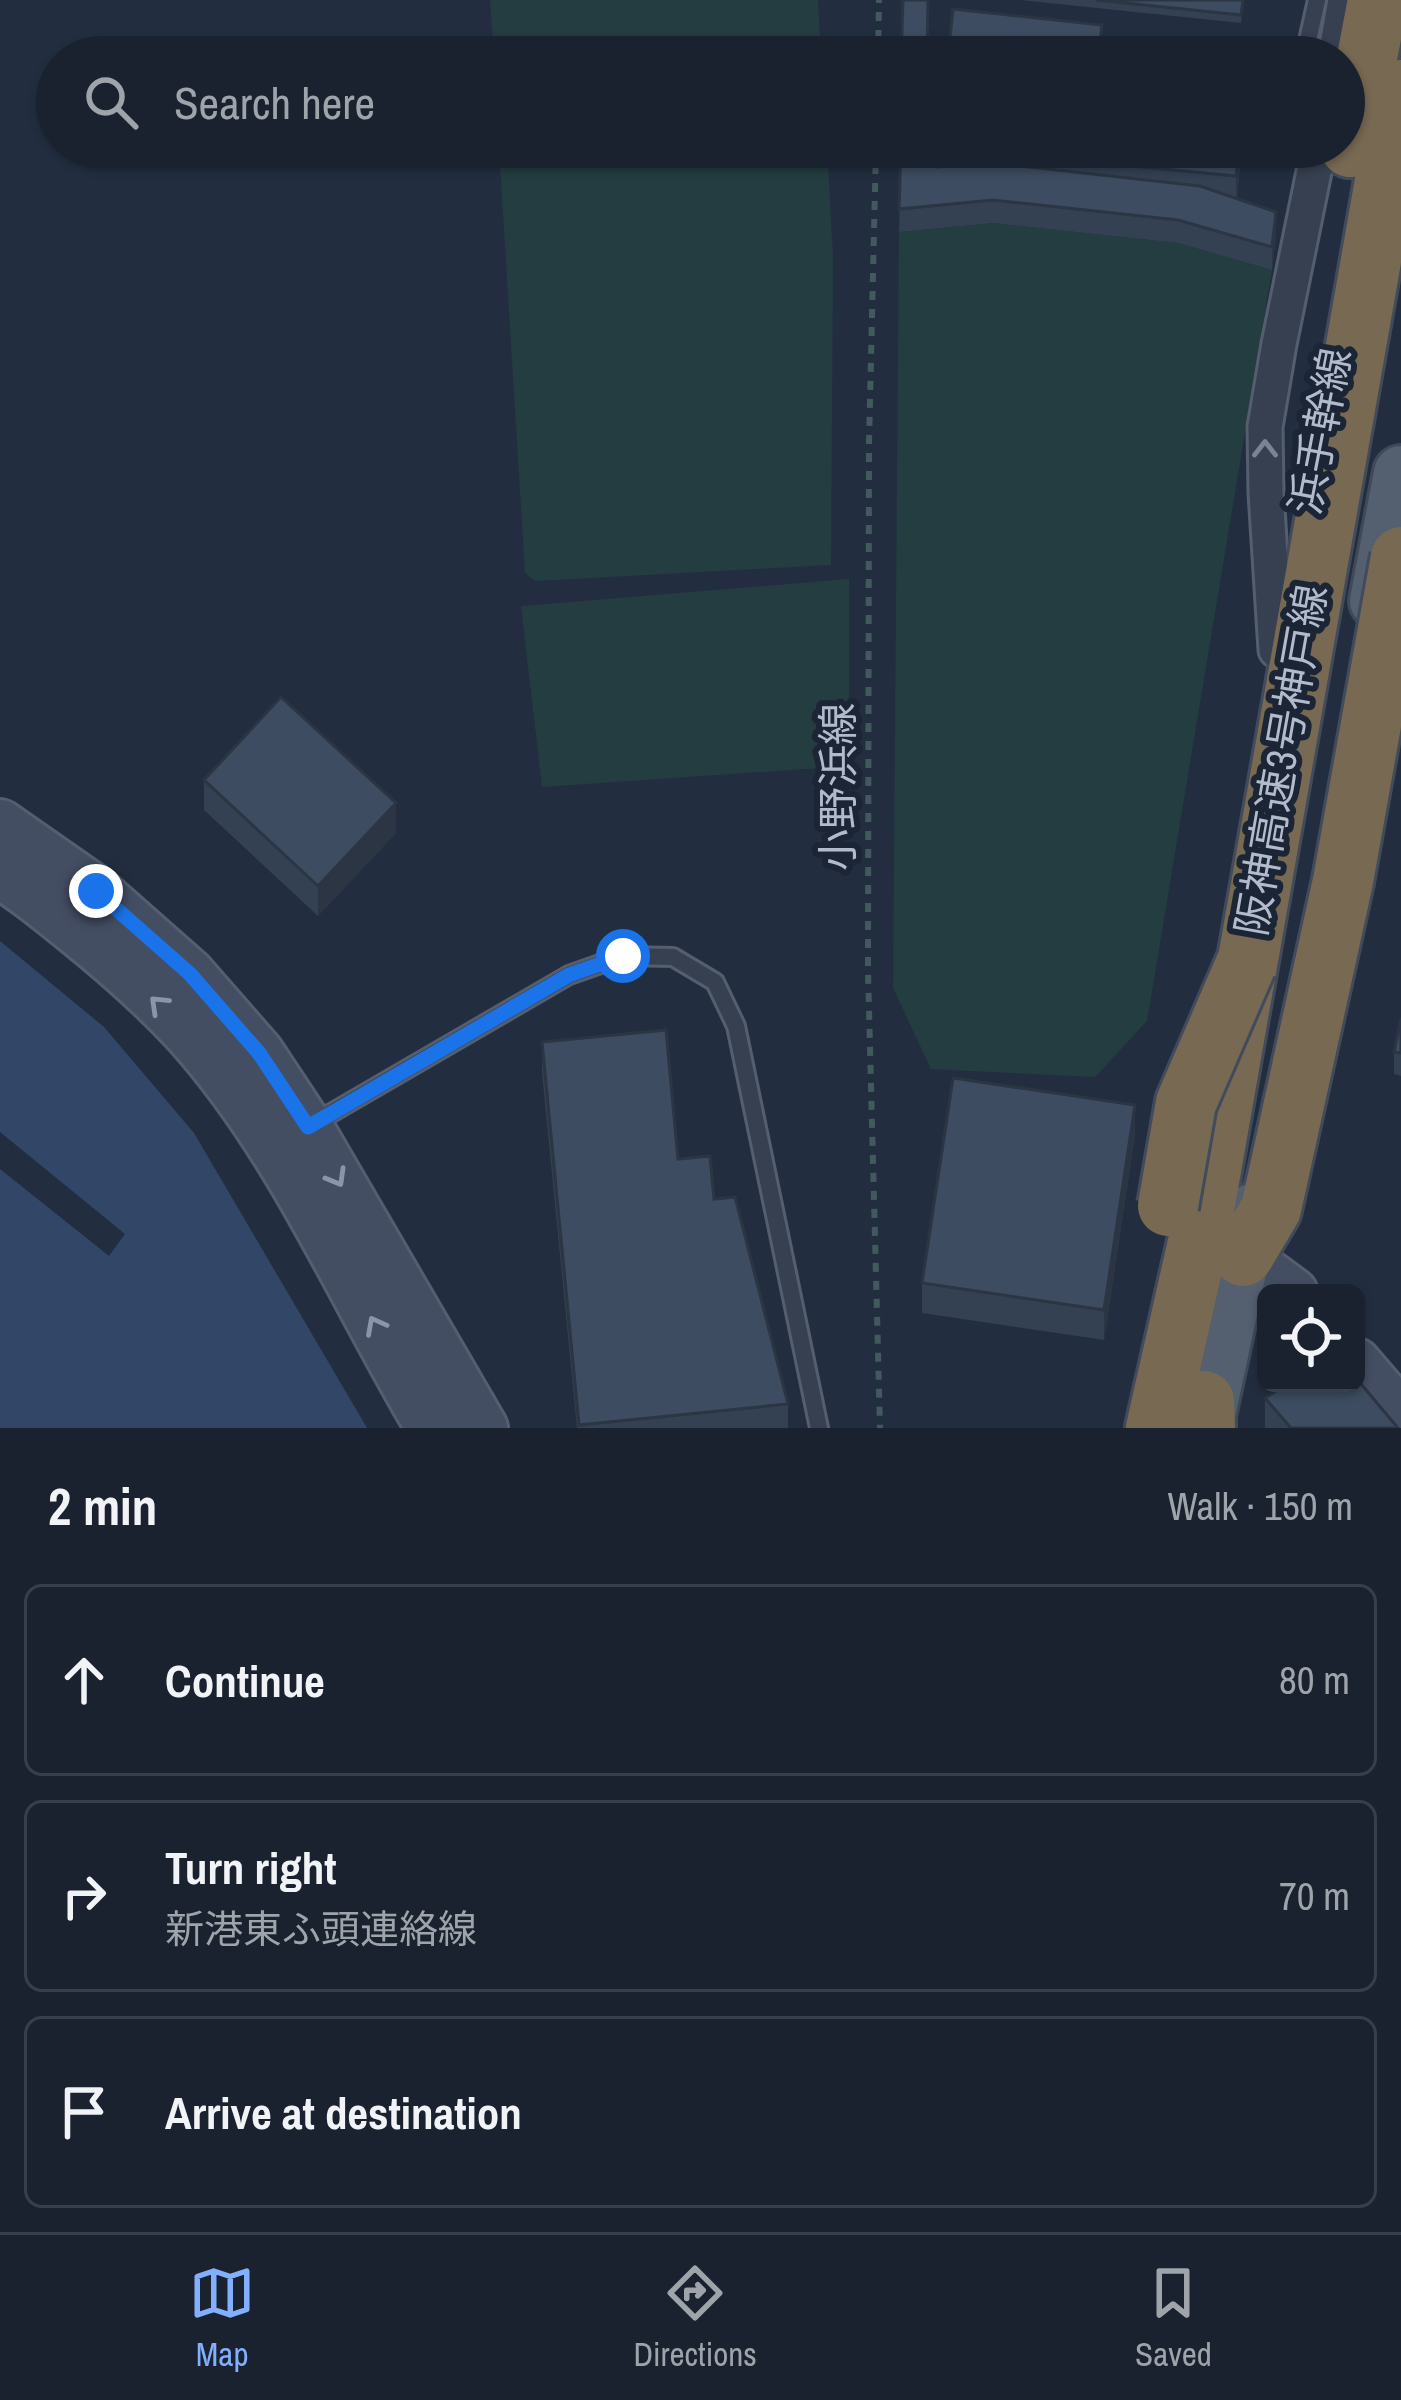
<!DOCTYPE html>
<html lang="en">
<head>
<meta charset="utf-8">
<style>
  body { margin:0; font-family:"Archivo Narrow","Noto Sans JP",sans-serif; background:#232a38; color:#f1f3f6 }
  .controls { position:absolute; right:36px; bottom:36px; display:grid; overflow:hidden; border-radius:18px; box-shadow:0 3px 9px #0004 }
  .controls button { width:108px; height:108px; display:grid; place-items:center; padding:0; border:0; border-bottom:3px solid #383f4c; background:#1a2230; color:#f1f3f6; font:60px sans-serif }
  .stop { position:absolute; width:36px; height:36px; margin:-27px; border:9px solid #1a73e8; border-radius:50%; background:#fff }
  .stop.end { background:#1a73e8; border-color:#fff; box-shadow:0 3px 12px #0008 }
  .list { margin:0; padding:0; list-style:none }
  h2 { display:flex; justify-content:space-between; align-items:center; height:156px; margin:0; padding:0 48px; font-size:51px }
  h2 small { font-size:39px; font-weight:400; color:#9fa4ab }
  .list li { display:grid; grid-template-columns:78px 1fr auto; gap:36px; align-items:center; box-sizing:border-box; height:192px; margin:0 24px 24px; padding:0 24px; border:3px solid #383f4c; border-radius:18px }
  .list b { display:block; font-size:45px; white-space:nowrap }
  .list p { margin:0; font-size:39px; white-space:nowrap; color:#9fa4ab }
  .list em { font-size:39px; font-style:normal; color:#9fa4ab }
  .icon { flex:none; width:66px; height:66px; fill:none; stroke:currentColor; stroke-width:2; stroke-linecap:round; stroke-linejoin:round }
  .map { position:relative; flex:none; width:1401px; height:1428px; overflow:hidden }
  .search { position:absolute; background:#1a2230; box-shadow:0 3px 9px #0004; left:36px; right:36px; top:36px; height:132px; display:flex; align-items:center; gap:30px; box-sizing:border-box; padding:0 42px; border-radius:66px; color:#9fa4ab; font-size:45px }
  .sheet { height:804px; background:#1a2230 }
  nav { display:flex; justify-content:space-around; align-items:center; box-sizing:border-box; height:168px; border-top:3px solid #383f4c; background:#1a2230; font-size:33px; color:#9fa4ab }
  nav a { display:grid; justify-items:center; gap:6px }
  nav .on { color:#83afff }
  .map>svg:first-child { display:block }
  .green { fill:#243d41 }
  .water { fill:#324667 }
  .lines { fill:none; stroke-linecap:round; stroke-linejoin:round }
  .lane-casing { stroke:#545e6e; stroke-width:22 }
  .street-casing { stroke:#545e6e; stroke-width:39 }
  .secondary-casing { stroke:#545e6e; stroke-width:54 }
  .primary-casing { stroke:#3f4959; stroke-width:60 }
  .highway-casing { stroke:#414b5b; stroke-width:66 }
  .path { stroke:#425a5e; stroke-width:6; stroke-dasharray:9 9; stroke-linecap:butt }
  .lane { stroke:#364050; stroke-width:16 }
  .street { stroke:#364050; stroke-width:33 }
  .secondary { stroke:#444e63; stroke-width:48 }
  .primary { stroke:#545f70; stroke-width:54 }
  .highway { stroke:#776952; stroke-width:60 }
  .highway-bridge-casing { stroke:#414b5b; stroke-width:66; stroke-linecap:butt }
  .highway-bridge { stroke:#776952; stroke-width:60 }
  .wall { fill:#344153 }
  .shaded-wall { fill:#2b3543 }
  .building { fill:#3d4c60; stroke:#2b3543; stroke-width:3 }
  .oneway { stroke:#7a8494 }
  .oneway2 { stroke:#8c95a7 }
  .route { stroke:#1a73e8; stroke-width:15 }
  .labels { text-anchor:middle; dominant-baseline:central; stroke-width:12; stroke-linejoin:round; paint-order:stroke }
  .street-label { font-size:42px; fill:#b2bbcb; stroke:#1b2535 }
</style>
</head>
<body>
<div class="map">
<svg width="1401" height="1428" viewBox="0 0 1401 1428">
  <rect width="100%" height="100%" fill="#222e40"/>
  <path class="green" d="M490,0H818L821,57H494Z
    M499,147H827L833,257L831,565L535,581L525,573Z
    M993,223L1178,243L1272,270L1147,1021L1095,1077L931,1069L893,988L899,232Z
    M849,579V766L542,787L521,606Z"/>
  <path class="water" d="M0,941L104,1027L194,1133L367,1428H0V1169L109,1256L125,1234L0,1132Z"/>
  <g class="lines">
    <g class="lane-casing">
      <path id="lane" d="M1317,0L1305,54L1324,57
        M309,1126L569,975L623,956L673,957L715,982L736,1026L819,1428"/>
    </g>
    <g class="street-casing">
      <path id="street" d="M1335,57L1345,0
        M1276,650L1266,493L1265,427L1279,344L1319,147"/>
    </g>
    <g class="secondary-casing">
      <path id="secondary" d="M0,824L96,891L190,974L259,1053L308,1127L483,1428
        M0,874C26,889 49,909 73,928C113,960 153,995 188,1033C292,1149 352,1296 431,1428
        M1243,1256L1293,1293
        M1356,1363L1401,1415"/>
    </g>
    <g class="primary-casing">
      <path id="primary" d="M1377,601L1401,473
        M1205,1428L1252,1211"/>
    </g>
    <g class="highway-casing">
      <path id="highway" d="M1350,147L1378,0
        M1243,1256L1271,1209L1343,881
        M1204,1401L1205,1428
        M1156,1428L1199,1238L1401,90"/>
    </g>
    <path class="path" d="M878,57L879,0
      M876,147L869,443L868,971L880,1428"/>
    <use href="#lane" class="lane"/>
    <use href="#street" class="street"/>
    <use href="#secondary" class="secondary"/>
    <use href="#primary" class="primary"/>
    <use href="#highway" class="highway"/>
    <g class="highway-bridge-casing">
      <path id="highway-bridge" d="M1343,881L1401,557
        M1168,1206L1186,1103L1246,964"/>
    </g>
    <use href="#highway-bridge" class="highway-bridge"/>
  </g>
  <path class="wall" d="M1020,0H1243L1241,23Z
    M901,147L938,167L1008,164L1009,147H1296L1294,161L1241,156V154L1237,199L1276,235L1272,270L1178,243L993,223L899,232Z
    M204,780L396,833L318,916L204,810Z
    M1401,1018V1076L1394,1074V1052Z
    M542,1042L678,1159L788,1404V1428H577L542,1072Z
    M1135,1135L1104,1340L922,1313V1283Z
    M1279,1383H1356L1398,1428H1265V1398L1279,1389Z"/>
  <path class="shaded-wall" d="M1239,147H1242L1236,206V176Z
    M1276,212V235L1272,270V247Z
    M396,803V833L318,916V886Z
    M1135,1105V1135L1104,1340V1310Z"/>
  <path class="building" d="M903,0H928L927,57H901Z
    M1096,0H1243L1241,15Z
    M953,9L1102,25L1098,57L948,56Z
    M901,147H938V167L993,163L1200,186L1276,212L1272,247L1178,220L993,200L899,209Z
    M1009,147H1239L1236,176L1008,154Z
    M1241,147H1295L1294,153Z
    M281,697L396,803L318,886L204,780Z
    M1401,1018V1053L1394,1052Z
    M666,1030L678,1159L710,1156L714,1199L735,1197L788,1404L579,1425L542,1042Z
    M953,1078L1135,1105L1104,1310L922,1283Z
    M1356,1378L1398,1428H1291L1265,1398L1284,1386L1283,1383H1356Z"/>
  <defs><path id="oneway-chevron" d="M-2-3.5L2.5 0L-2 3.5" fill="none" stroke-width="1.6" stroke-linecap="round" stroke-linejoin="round" transform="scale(3)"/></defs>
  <use class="oneway" href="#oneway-chevron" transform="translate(1265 449) rotate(-90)"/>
  <g class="oneway2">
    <use href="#oneway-chevron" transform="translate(158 1004) rotate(-136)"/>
    <use href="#oneway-chevron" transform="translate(337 1178) rotate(60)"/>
    <use href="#oneway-chevron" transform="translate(375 1325) rotate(-118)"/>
  </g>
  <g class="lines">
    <path class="route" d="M96,891L190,974L259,1053L308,1127L569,975L623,956"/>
  </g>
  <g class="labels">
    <g class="street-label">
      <text transform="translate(1320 431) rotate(-79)">浜手幹線</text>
      <text transform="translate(1281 760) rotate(-80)">阪神高速3号神戸線</text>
      <text transform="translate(838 787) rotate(-90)">小野浜線</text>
    </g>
  </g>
</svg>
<div class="controls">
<button><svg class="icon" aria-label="locate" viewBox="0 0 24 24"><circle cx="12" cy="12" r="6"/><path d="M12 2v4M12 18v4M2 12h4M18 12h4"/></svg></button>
</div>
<div class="stop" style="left:623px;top:956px"></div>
<div class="stop end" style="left:96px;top:891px"></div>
<div class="search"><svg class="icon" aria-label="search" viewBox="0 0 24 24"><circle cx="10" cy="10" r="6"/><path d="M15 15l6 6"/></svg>Search here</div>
</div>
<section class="sheet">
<h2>2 min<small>Walk · 150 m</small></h2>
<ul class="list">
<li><svg class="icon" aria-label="ahead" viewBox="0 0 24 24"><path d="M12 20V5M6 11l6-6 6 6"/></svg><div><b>Continue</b></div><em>80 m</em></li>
<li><svg class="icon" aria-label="right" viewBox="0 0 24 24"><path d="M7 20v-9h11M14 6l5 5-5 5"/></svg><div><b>Turn right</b><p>新港東ふ頭連絡線</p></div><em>70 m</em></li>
<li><svg class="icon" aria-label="arrive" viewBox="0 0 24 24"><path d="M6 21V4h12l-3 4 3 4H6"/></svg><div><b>Arrive at destination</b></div></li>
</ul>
</section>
<nav>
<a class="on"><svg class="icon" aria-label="map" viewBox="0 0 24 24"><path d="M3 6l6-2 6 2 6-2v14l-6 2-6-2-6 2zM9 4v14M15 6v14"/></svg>Map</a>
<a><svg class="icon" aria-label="directions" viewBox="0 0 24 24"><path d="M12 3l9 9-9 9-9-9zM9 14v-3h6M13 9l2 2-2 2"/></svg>Directions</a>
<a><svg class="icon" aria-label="saved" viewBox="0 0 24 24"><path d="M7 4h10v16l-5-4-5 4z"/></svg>Saved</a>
</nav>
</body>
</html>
